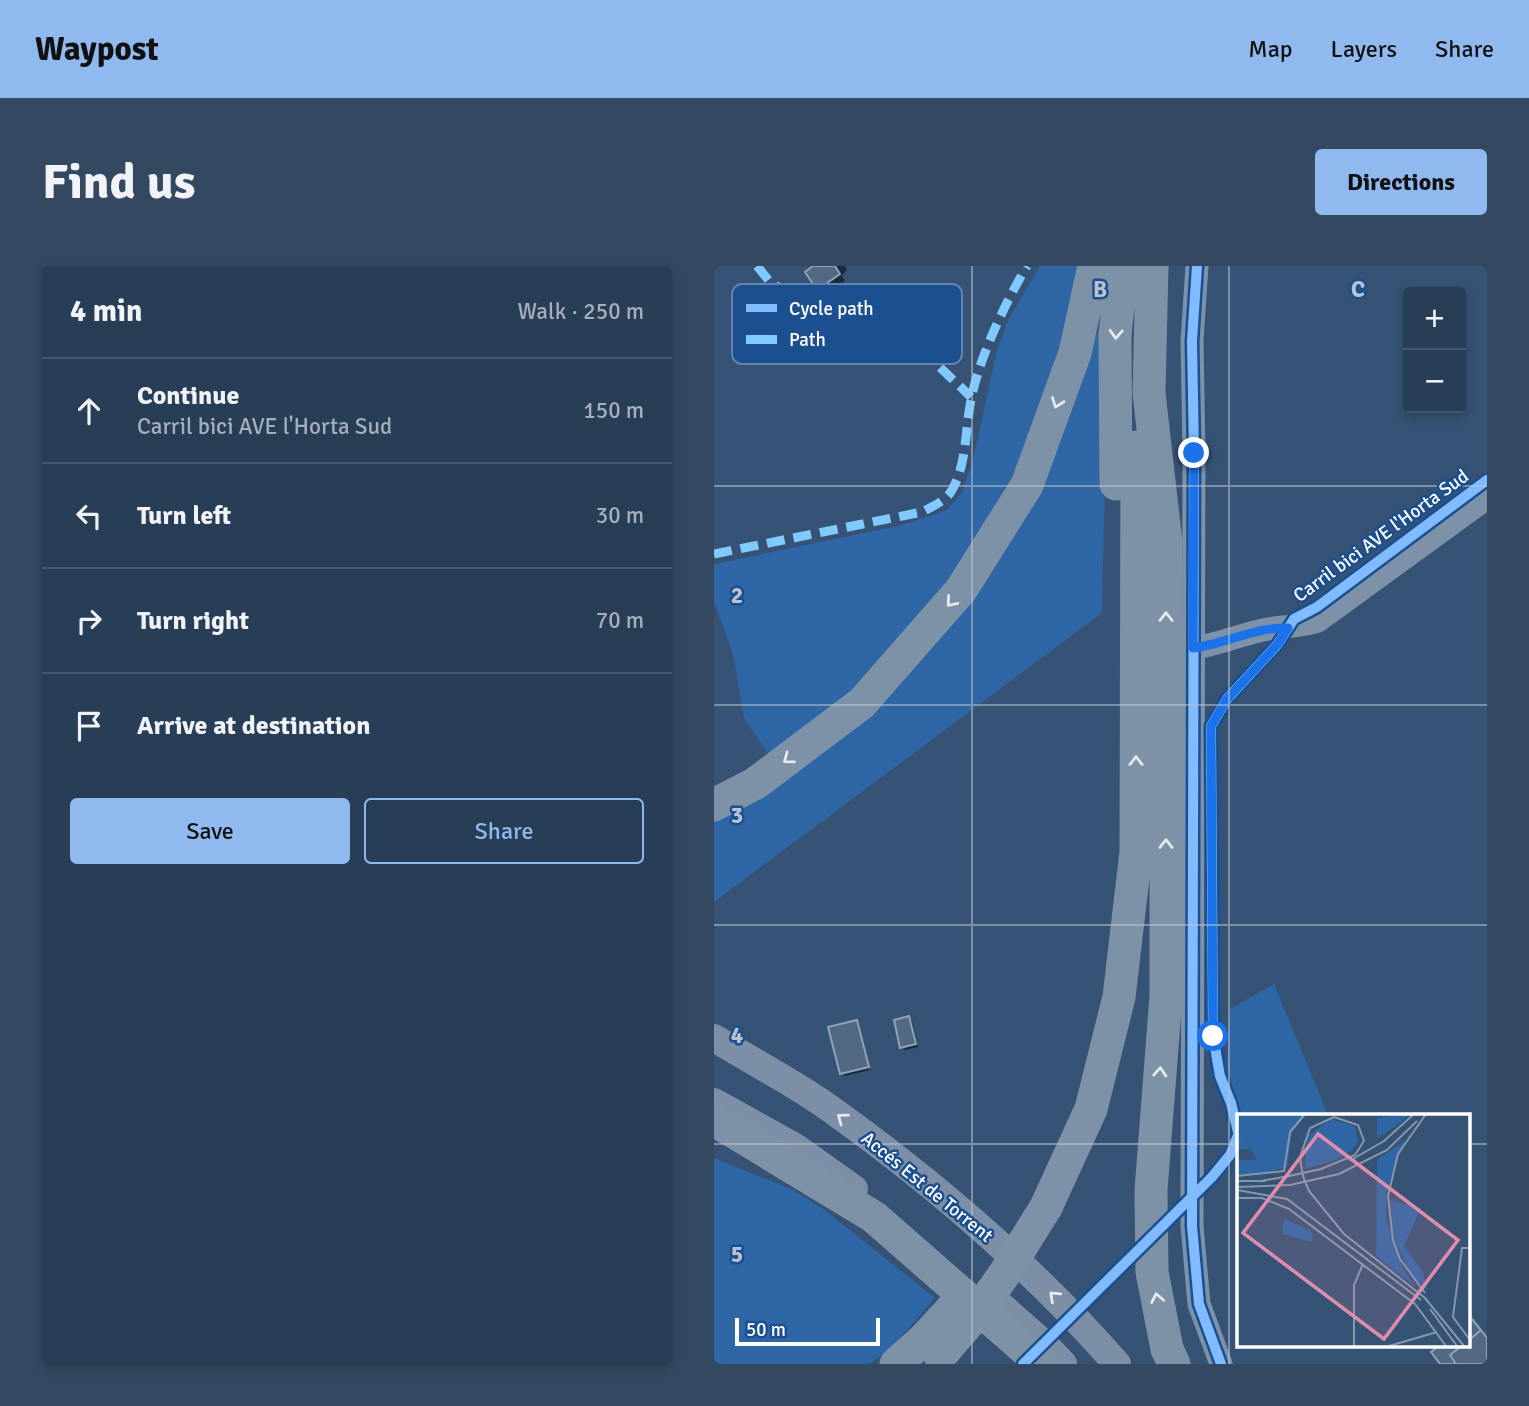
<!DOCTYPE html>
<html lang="en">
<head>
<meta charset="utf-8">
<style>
  body { margin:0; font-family:Signika,sans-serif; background:#344961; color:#f1f3f6 }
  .controls { position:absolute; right:21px; top:21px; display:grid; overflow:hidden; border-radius:7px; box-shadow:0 4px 10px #0003 }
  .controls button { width:63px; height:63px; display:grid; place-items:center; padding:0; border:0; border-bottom:2px solid #44576d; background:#283e57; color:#f1f3f6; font:35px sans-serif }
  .scale { position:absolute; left:21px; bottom:18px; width:145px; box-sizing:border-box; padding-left:7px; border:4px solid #fff; border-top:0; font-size:19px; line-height:24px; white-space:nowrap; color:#fff; -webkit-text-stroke:5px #1b4f8f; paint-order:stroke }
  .stop { position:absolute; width:21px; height:21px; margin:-16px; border:5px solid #1a73e8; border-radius:50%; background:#fff }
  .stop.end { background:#1a73e8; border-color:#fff; box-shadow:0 2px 7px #0008 }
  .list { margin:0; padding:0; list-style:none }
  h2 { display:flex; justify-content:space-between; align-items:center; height:91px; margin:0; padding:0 28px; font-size:30px }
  h2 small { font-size:23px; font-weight:400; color:#a5aeba }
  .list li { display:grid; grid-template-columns:46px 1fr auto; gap:21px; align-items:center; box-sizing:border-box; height:105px; padding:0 28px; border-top:2px solid #44576d }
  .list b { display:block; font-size:26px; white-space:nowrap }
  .list p { margin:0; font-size:23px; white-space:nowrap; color:#a5aeba }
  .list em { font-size:23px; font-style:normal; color:#a5aeba }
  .actions { display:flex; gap:14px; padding:21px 28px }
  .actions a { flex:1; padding:16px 0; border:2px solid #90b9f0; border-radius:7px; text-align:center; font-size:24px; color:#90b9f0 }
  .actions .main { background:#90b9f0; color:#111 }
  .icon { flex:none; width:38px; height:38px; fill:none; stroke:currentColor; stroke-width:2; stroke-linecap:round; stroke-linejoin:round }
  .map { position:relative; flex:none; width:773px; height:1098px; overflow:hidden; border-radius:7px }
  header { display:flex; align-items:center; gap:42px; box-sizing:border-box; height:98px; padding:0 35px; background:#90b9f0; color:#111 }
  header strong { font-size:33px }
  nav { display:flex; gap:38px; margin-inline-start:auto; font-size:24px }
  .intro { display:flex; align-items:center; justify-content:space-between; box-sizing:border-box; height:168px; padding:0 42px }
  h1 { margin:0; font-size:49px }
  .button { padding:18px 32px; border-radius:7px; background:#90b9f0; color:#111; font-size:24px; font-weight:700 }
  main { display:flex; gap:42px; padding:0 42px }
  aside { flex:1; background:#283e57; border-radius:7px; box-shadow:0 4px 10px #0003 }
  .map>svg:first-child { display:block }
  .green { fill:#2f66a5 }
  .shadow { fill:#0007 }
  .building { fill:#526984; stroke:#92a2b6; stroke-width:2 }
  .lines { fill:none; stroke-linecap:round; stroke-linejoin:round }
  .minor { stroke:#7d92a8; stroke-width:23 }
  .major { stroke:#7d8ea7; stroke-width:28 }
  .highway { stroke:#7e92a7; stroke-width:33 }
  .highway-bridge { stroke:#7e92a7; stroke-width:33 }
  .quiet { stroke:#80caff; stroke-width:9; stroke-dasharray:18 9; stroke-linecap:butt }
  .cycleway-casing { stroke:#1b4f8f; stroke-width:15 }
  .cycleway { stroke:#80bcff; stroke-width:10 }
  .oneway { stroke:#e5e9ed }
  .oneway2 { stroke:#e5e8ed }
  .route { stroke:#1a73e8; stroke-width:9 }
  .grid { fill:none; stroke:#b9c2ce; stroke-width:2; stroke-opacity:0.55 }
  .labels { text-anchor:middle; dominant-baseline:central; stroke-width:5; stroke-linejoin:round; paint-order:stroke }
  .street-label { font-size:19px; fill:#fff; stroke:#1b4f8f }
  .inset-road { fill:none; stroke:#8697ac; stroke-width:2 }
  .view { fill:#e08cad; fill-opacity:0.15; stroke:#e08cad; stroke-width:3.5 }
  .inset-edge { fill:none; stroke:#fff; stroke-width:3.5 }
  .key { fill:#1b4f8f; stroke:#5f84b1; stroke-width:2 }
  .key-label { font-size:19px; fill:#fff }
  .grid-label { font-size:23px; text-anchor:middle; font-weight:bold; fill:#b9c2ce; stroke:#1b4f8f; stroke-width:5; stroke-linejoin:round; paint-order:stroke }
</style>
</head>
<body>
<header>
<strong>Waypost</strong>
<nav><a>Map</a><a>Layers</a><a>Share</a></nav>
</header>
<div class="intro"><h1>Find us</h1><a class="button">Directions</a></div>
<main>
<aside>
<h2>4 min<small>Walk · 250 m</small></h2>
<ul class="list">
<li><svg class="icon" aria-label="ahead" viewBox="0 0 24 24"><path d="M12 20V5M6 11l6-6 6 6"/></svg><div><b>Continue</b><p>Carril bici AVE l'Horta Sud</p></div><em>150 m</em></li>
<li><svg class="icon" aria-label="left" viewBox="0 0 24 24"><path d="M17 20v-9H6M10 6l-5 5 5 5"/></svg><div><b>Turn left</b></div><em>30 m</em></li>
<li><svg class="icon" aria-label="right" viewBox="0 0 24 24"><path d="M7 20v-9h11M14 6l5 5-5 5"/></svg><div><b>Turn right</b></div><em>70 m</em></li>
<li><svg class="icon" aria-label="arrive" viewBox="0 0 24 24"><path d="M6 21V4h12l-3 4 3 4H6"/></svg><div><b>Arrive at destination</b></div></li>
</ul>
<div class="actions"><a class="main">Save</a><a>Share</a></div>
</aside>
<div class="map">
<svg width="773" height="1098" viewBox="0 0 773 1098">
  <rect width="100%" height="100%" fill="#365274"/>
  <path class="green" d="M326,0H364L361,42L306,202L246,308L140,423L55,489L30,452L19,388L0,336V298L188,259L233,244L248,226L259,194L283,84L294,54Z
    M395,32L388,347L0,636V553L108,483L331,210L345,180Z
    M560,718L614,849H526L513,799L516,743Z
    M0,892L77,923L108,942L221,1032L180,1079L156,1098H0Z"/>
  <path class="shadow" d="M102,0H131L133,3L128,10L131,15L111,29L104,23Z
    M195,752L198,755L204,781L191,784L188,781Z
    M142,756L145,759L156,804L131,810L128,808Z"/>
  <path class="building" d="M99,0H121L126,8L103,24L91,6Z
    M195,750L202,778L186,782L180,754Z
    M143,754L155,801L126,808L114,761Z
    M758,1053L767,1064L754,1075V1056Z
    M767,1064L773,1072V1098H742L736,1089L749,1079H754V1075Z
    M726,1079H749L736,1089L742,1098H726L717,1086Z"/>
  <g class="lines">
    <path class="minor" d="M483,0L478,75L480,187L478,960L485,1038L507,1098
      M479,382C507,379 533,365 560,362C576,360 589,360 604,355L773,232"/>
    <path class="major" d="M0,772C39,796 81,817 118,844C221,918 319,1002 403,1098
      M0,836L81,881L140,923
      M287,1040L329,1077L349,1098"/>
    <path class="highway" d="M438,0L435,127L452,277V730L437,924L438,1006L453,1083L460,1098
      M402,218L401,69L408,0
      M0,539L42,517L148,437L247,324L313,219L361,87L380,0
      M0,854L160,951L328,1098
      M332,941L377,843L405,731L422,586L423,181
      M182,1098L210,1073"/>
    <path class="highway-bridge" d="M210,1073L248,1032
      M226,1090L262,1048L291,1007L332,941"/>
    <path class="quiet" d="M43,0L56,16L72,26L157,46L186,63L257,131
      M0,288L208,246C219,240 232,235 238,224C253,198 251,163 257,134C265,92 291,37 313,0"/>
    <g class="cycleway-casing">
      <path id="cycleway" d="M483,0L478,75L480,187L478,960L485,1038L507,1098
        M524,866L517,837L506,810L499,770L497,460L513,433L563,379L580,353L603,341L773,214
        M309,1098L498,911L516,889L524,869"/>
    </g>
    <use href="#cycleway" class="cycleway"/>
  </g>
  <defs><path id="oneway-chevron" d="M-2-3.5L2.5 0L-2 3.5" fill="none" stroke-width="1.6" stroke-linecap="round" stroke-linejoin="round" transform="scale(1.75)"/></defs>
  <g class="oneway">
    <use href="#oneway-chevron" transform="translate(402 68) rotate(93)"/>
    <use href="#oneway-chevron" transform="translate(343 137) rotate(110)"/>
    <use href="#oneway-chevron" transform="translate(237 336) rotate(131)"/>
    <use href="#oneway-chevron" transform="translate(452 351) rotate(-90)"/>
    <use href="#oneway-chevron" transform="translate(74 493) rotate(143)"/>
    <use href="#oneway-chevron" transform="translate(422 495) rotate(-90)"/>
    <use href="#oneway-chevron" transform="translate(452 578) rotate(-90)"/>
    <use href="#oneway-chevron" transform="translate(446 806) rotate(-86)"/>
    <use href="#oneway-chevron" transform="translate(443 1032) rotate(-101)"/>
  </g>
  <g class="oneway2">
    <use href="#oneway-chevron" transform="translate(128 852) rotate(-143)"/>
    <use href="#oneway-chevron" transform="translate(340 1030) rotate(-137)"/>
  </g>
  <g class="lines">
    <path class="route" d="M480,187L479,382C511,378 541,361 574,362L563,379L513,433L497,460L499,770"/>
  </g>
  <path class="grid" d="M258,0V1098M515,0V1098M0,220H773M0,439H773M0,659H773M0,878H524M754,878H773"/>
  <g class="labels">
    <g class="street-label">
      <text transform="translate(667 270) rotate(-36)">Carril bici AVE l'Horta Sud</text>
      <text transform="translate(213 921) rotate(39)">Accés Est de Torrent</text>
    </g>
  </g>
  <g transform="translate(523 848)">
    <rect width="233" height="233" fill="#365274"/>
    <path d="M0,0H70L55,18L50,53L27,59L8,24L13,35L0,36ZM173,0L159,12L140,24V4ZM94,5L118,12L121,28L114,37L96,47L68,55L70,22ZM168,26L149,79V103L165,153L179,173L139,142L140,46ZM0,46H20L26,59L0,61ZM153,86L184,94L167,132L186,158L191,177L174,160L158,128ZM47,105L70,115L76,120L75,128L45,120Z" fill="#2f66a5"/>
    <path class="inset-road" d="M111,0H153M114,46L147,27L177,0M0,62L47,57L53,18L68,0M0,67H29M24,67L52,62L84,55L118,41L127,27L121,11L97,3L73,14L63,43L65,57L67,65L72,77L107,120L188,184L227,232M0,73L53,71L102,60L150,36L180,7M0,76L50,85L184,186M0,84H25L52,95L178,190L209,232M233,134H225L216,203L233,226M188,179L163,145L156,126L151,82L161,40L189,0M193,195L220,232M117,232V171L126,150M152,232L200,218"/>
    <path class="view" d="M81,20L221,126L147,225L6,119Z"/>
    <rect width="233" height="233" class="inset-edge"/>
  </g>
  <rect x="18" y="18" width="230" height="80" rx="10" class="key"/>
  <rect x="32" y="38" width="31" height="8" fill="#80bcff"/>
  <rect x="32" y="69" width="31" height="9" fill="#80caff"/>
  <g class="key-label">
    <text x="75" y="49">Cycle path</text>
    <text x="75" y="80">Path</text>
  </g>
  <g class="grid-label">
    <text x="386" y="31">B</text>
    <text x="644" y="31">C</text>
    <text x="23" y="337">2</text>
    <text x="23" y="557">3</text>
    <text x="23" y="777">4</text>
    <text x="23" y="996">5</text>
  </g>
</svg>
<div class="controls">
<button>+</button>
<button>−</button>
</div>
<div class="scale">50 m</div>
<div class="stop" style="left:499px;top:770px"></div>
<div class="stop end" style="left:480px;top:187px"></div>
</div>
</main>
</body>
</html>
